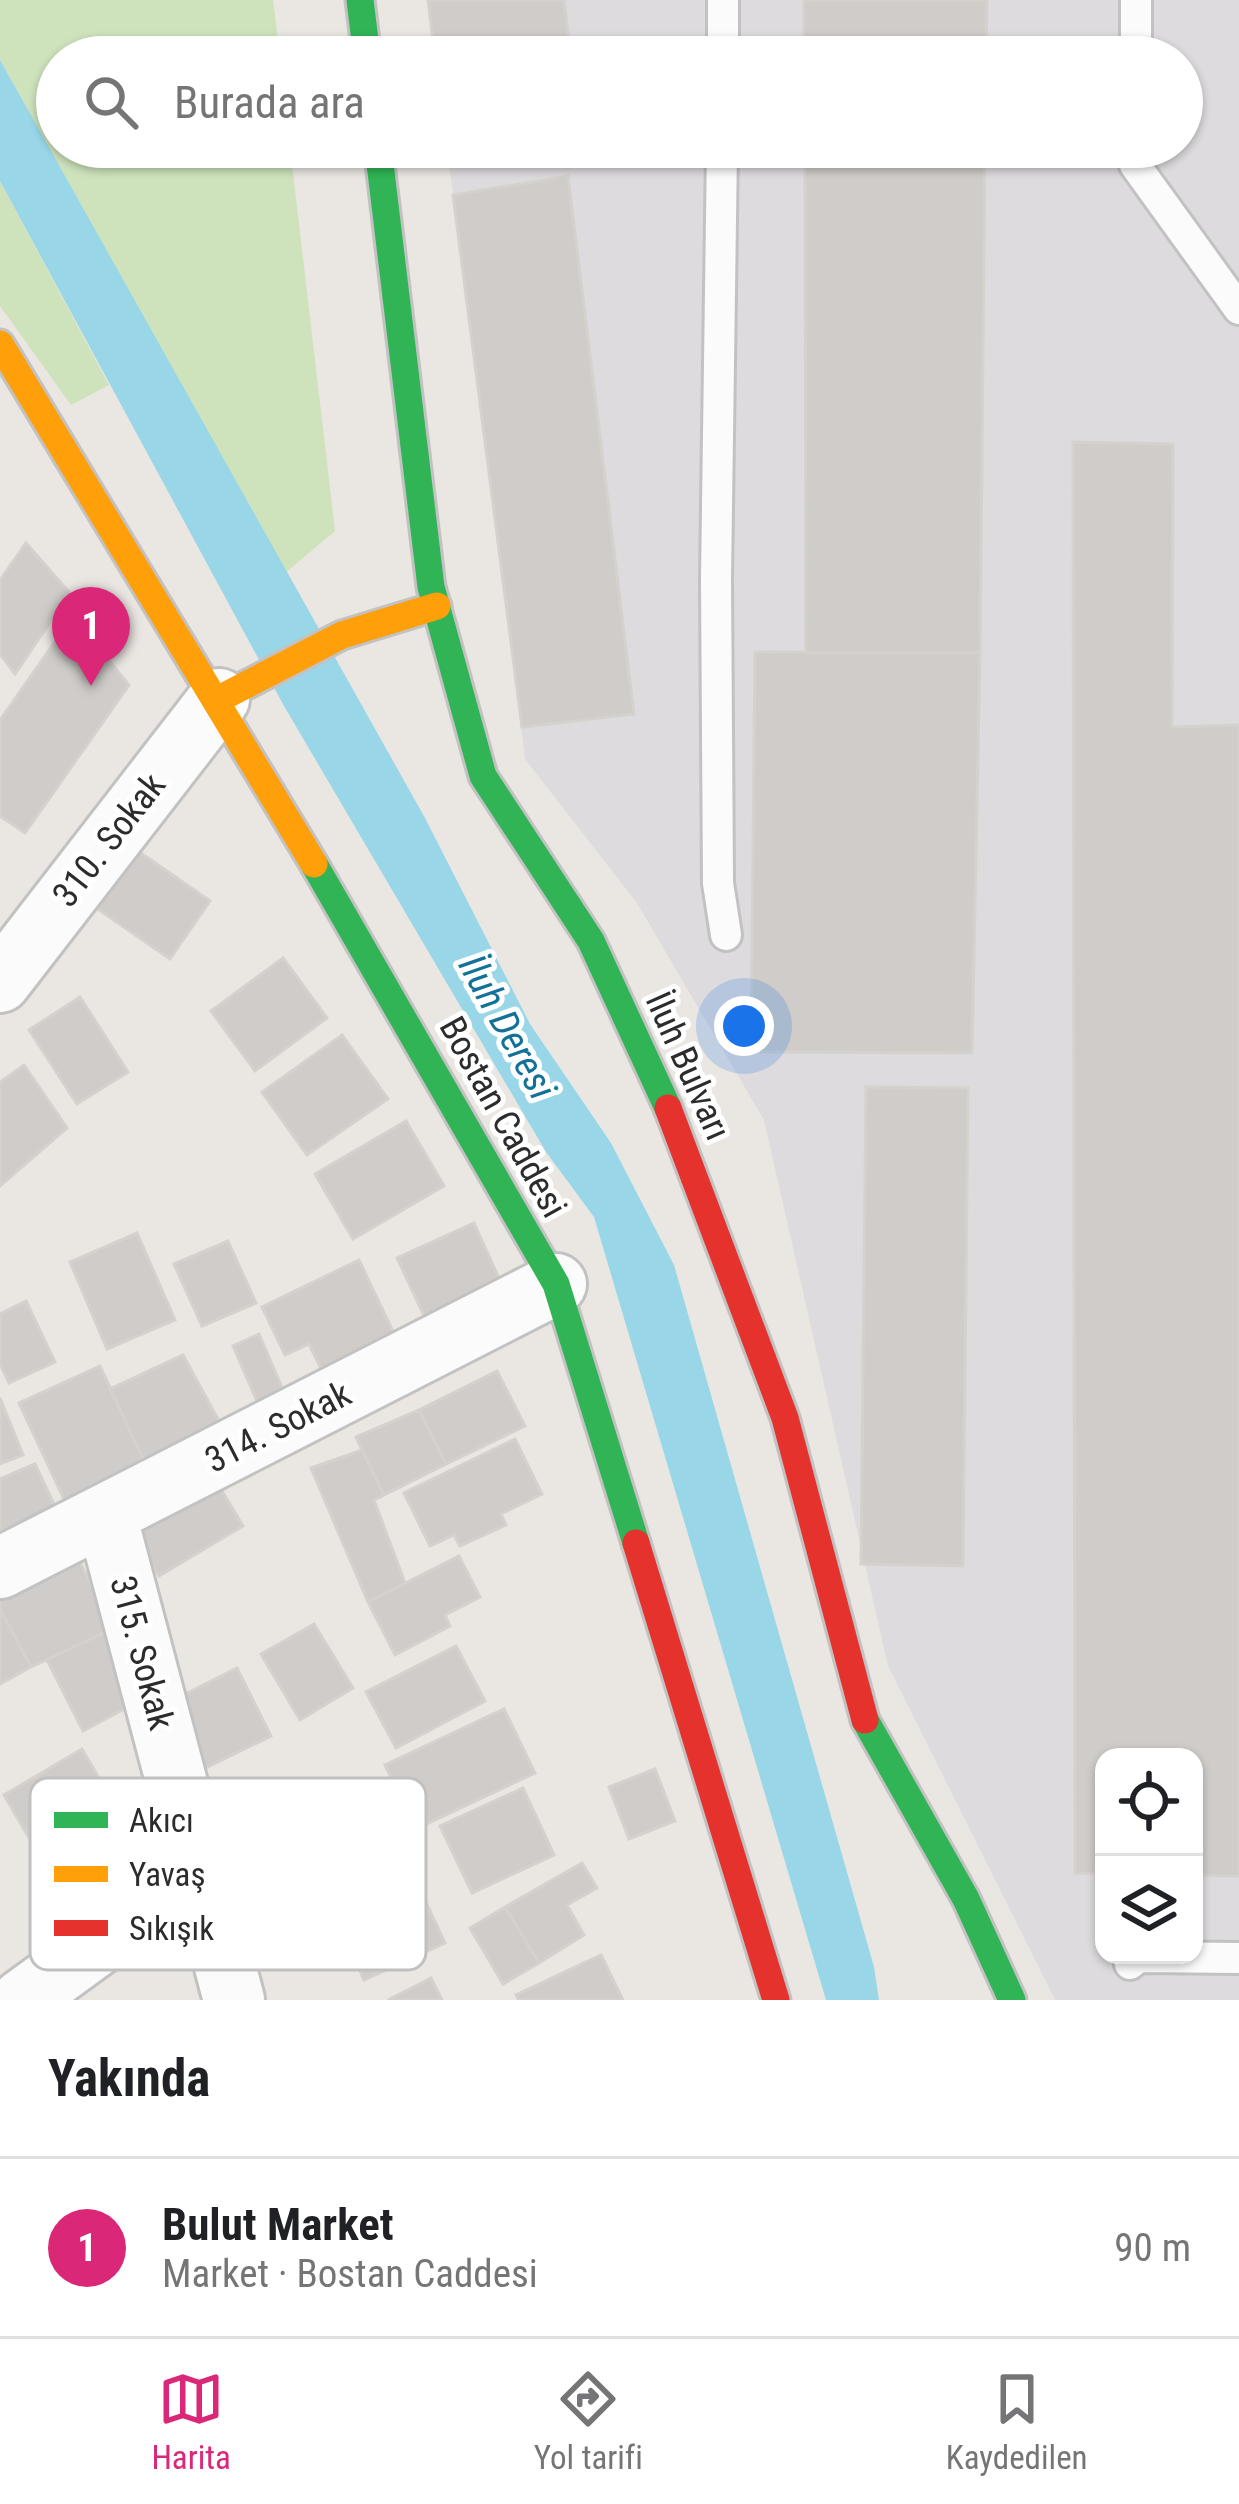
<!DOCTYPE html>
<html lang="tr">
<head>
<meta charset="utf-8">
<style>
  body { margin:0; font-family:"Roboto Condensed",sans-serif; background:#f2f2f2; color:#202124 }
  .controls { position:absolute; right:36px; bottom:36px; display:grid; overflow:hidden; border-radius:24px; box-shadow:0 3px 9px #0004 }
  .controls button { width:108px; height:108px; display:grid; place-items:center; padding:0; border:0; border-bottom:3px solid #e0e0e0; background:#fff; color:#202124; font:60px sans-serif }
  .you { position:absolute; left:744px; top:1026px; width:42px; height:42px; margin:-30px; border:9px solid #fff; border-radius:50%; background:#1a73e8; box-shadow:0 0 0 18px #1a73e833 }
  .badge { display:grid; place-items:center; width:78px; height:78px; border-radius:50%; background:#db2777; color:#fff; font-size:39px; font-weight:700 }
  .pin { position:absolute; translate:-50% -99px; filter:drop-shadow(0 3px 6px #0008) }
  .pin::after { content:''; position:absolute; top:63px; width:42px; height:36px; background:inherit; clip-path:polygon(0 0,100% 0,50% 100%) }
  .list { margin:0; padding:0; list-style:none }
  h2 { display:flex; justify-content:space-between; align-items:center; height:156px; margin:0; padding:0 48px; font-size:51px }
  h2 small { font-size:39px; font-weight:400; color:#757577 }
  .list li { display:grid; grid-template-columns:78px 1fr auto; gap:36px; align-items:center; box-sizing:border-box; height:180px; padding:0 48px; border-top:3px solid #e0e0e0 }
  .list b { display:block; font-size:45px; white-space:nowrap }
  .list p { margin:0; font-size:39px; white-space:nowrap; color:#757577 }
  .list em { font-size:39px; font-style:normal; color:#757577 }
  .icon { flex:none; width:66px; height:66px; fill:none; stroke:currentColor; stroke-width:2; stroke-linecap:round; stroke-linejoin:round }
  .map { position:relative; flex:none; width:1239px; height:2000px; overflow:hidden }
  .search { position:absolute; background:#fff; box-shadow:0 3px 9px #0004; left:36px; right:36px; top:36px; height:132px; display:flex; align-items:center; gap:30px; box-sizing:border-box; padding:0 42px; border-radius:66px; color:#757577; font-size:45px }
  .sheet { height:336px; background:#fff }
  nav { display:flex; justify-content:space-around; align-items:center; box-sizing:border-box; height:168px; border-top:3px solid #e0e0e0; background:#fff; font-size:33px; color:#757577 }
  nav a { display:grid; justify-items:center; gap:6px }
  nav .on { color:#db2777 }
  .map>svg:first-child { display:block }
  .industrial { fill:#dddbdd; fill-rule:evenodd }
  .green { fill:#cee3bc }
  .water { fill:#99d7e8 }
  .building { fill:#cfccc9; stroke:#d5d2ce; stroke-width:3 }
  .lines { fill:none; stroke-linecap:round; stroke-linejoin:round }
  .lane-casing { stroke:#c3c2c3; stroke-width:36 }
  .street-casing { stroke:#c3c2c3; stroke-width:66 }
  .fast-casing { stroke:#c3c2c3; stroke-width:33 }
  .slow-casing { stroke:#c3c2c3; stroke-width:33 }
  .jam-casing { stroke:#c3c2c3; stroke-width:33 }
  .lane { stroke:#fcfbfb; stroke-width:30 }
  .street { stroke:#fcfbfb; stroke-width:60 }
  .fast { stroke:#30b455; stroke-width:27 }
  .slow { stroke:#ff9f0a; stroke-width:27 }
  .jam { stroke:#e5322d; stroke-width:27 }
  .labels { text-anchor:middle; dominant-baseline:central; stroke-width:10; stroke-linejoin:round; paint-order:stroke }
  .street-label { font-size:36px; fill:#2c2c2c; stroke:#fff }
  .water-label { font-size:39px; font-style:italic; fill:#127199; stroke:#fff }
  .key { fill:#fff; stroke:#c0c0c0; stroke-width:3 }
  .key-label { font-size:33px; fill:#2c2c2c }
</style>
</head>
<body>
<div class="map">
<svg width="1239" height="2000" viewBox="0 0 1239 2000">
  <rect width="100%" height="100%" fill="#eae6e2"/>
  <path class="industrial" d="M428,0H1239V2000H1055L888,1666L764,1120L637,903L525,759L447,147H1182V57H435ZM1104,1757H1194V1955H1104Z"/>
  <path class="green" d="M0,0H273L280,57H57V147H290L335,531L284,574L0,60Z
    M0,181L109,385L71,405L0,306Z"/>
  <path class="water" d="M0,60L425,818L530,1024L611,1143L674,1265L874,1967L879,2000H826L594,1217L546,1152L284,706L0,181Z"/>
  <path class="building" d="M428,0H564L571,57H435Z
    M804,0H987L986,57H804Z
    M447,147H581L582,152L449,164Z
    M805,147H985L980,653H806Z
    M568,176L634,714L522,727L453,195Z
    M1073,442L1173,444L1172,727L1239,725V1876L1194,1875V1757H1104V1873H1075Z
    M26,543L70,593L15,674L0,654V580Z
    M73,616L129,685L25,833L0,816V720Z
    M755,652L980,653L972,1053L751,1052Z
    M135,849L210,901L170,959L95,907Z
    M283,958L327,1018L255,1071L211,1011Z
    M80,997L128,1072L77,1104L29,1030Z
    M342,1035L388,1099L307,1155L262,1092Z
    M24,1065L67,1128L0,1186V1082Z
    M866,1087L968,1088L963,1566L861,1564Z
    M406,1121L444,1186L353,1239L315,1174Z
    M474,1223L503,1287L427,1322L397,1258Z
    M137,1233L175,1320L107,1349L70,1262Z
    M228,1241L256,1303L202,1326L174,1264Z
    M359,1260L398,1342L325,1377L309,1344L285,1355L262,1307Z
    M26,1301L55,1362L9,1383L0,1364V1314Z
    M259,1334L283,1390L257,1401L233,1346Z
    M183,1355L220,1423L145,1463L110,1389Z
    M100,1366L150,1474L70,1512L19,1403Z
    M497,1371L525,1426L446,1464L419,1410Z
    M0,1398L23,1455L0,1464Z
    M419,1410L446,1464L384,1495L356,1437Z
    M515,1439L542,1494L501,1514L506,1525L460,1546L454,1535L430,1546L404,1493Z
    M362,1450L384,1495L374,1500L405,1583L368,1602L311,1468Z
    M35,1464L61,1519L0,1546V1479Z
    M216,1481L243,1526L159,1576L131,1530Z
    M459,1556L480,1597L445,1615L450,1626L395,1655L368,1602Z
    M79,1561L114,1628L31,1667L0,1609V1588Z
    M0,1609L31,1667L0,1684Z
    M314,1624L353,1688L300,1720L261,1654Z
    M114,1628L141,1700L83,1731L47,1660Z
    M456,1646L485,1701L396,1748L366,1692Z
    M237,1668L271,1736L197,1772L164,1705Z
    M504,1709L535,1773L407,1833L385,1787L394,1784L385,1765Z
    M82,1749L127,1826L49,1872L4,1795Z
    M655,1769L675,1821L629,1839L609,1787Z
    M523,1788L554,1855L472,1893L440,1826Z
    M582,1863L597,1888L567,1905L584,1935L539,1963L505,1907Z
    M416,1881L445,1943L364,1980L336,1918Z
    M505,1907L539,1963L503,1984L470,1928Z
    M601,1955L623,2000H519L516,1995Z
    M431,1978L442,2000H388Z"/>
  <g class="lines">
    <g class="lane-casing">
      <path id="lane" d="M723,0V57
        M1136,57V0
        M722,147L716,579L718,883L726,935
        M1135,147V165L1239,309
        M1130,1964L1139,1957L1239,1958"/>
    </g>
    <g class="street-casing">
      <path id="street" d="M0,982L219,699
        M106,1515L234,2000
        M0,1568L556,1284
        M22,2000L96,1946L193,1845"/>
    </g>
    <g class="fast-casing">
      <path id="fast" d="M360,0L367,57
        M378,147L431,587L483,776L591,941L668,1108
        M314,864L556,1284L636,1543
        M865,1720L966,1899L1012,2000"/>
    </g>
    <g class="slow-casing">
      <path id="slow" d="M0,344L314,864
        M219,699L342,635L437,606"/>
    </g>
    <g class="jam-casing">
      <path id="jam" d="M668,1108L785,1418L865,1720
        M636,1543L776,2000"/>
    </g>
    <use href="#lane" class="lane"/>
    <use href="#street" class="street"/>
    <use href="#fast" class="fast"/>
    <use href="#slow" class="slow"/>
    <use href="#jam" class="jam"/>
  </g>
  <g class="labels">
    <g class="street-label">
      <text transform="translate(109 840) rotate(-52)">310. Sokak</text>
      <text transform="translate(688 1066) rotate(66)">İluh Bulvarı</text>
      <text transform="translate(503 1117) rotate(61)">Bostan Caddesi</text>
      <text transform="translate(278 1427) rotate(-27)">314. Sokak</text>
      <text transform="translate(142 1653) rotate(75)">315. Sokak</text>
    </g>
    <g class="water-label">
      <text transform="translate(507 1027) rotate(61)">İluh Deresi</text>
    </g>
  </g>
  <rect x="30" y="1778" width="396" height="192" rx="18" class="key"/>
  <rect x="54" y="1812" width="54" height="16" fill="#30b455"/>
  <rect x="54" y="1866" width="54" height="16" fill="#ff9f0a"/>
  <rect x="54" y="1920" width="54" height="16" fill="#e5322d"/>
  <g class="key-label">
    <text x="129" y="1832">Akıcı</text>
    <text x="129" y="1886">Yavaş</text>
    <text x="129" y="1940">Sıkışık</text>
  </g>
</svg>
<div class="controls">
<button><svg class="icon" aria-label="locate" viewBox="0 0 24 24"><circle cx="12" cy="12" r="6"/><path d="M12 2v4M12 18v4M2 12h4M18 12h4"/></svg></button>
<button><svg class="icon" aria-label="layers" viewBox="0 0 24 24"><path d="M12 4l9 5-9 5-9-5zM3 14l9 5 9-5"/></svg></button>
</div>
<div class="you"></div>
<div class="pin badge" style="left:91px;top:686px">1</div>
<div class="search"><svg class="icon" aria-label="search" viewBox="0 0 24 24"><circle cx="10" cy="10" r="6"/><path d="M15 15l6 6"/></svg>Burada ara</div>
</div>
<section class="sheet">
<h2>Yakında<small></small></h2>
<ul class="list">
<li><span class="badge">1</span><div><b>Bulut Market</b><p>Market · Bostan Caddesi</p></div><em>90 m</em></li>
</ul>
</section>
<nav>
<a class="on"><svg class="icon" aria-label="map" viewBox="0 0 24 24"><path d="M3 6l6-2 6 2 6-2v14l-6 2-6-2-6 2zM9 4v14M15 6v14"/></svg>Harita</a>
<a><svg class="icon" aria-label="directions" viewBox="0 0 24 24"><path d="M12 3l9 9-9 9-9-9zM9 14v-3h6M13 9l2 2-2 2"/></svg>Yol tarifi</a>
<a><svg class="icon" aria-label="saved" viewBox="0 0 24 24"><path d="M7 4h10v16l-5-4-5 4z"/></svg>Kaydedilen</a>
</nav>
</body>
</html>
